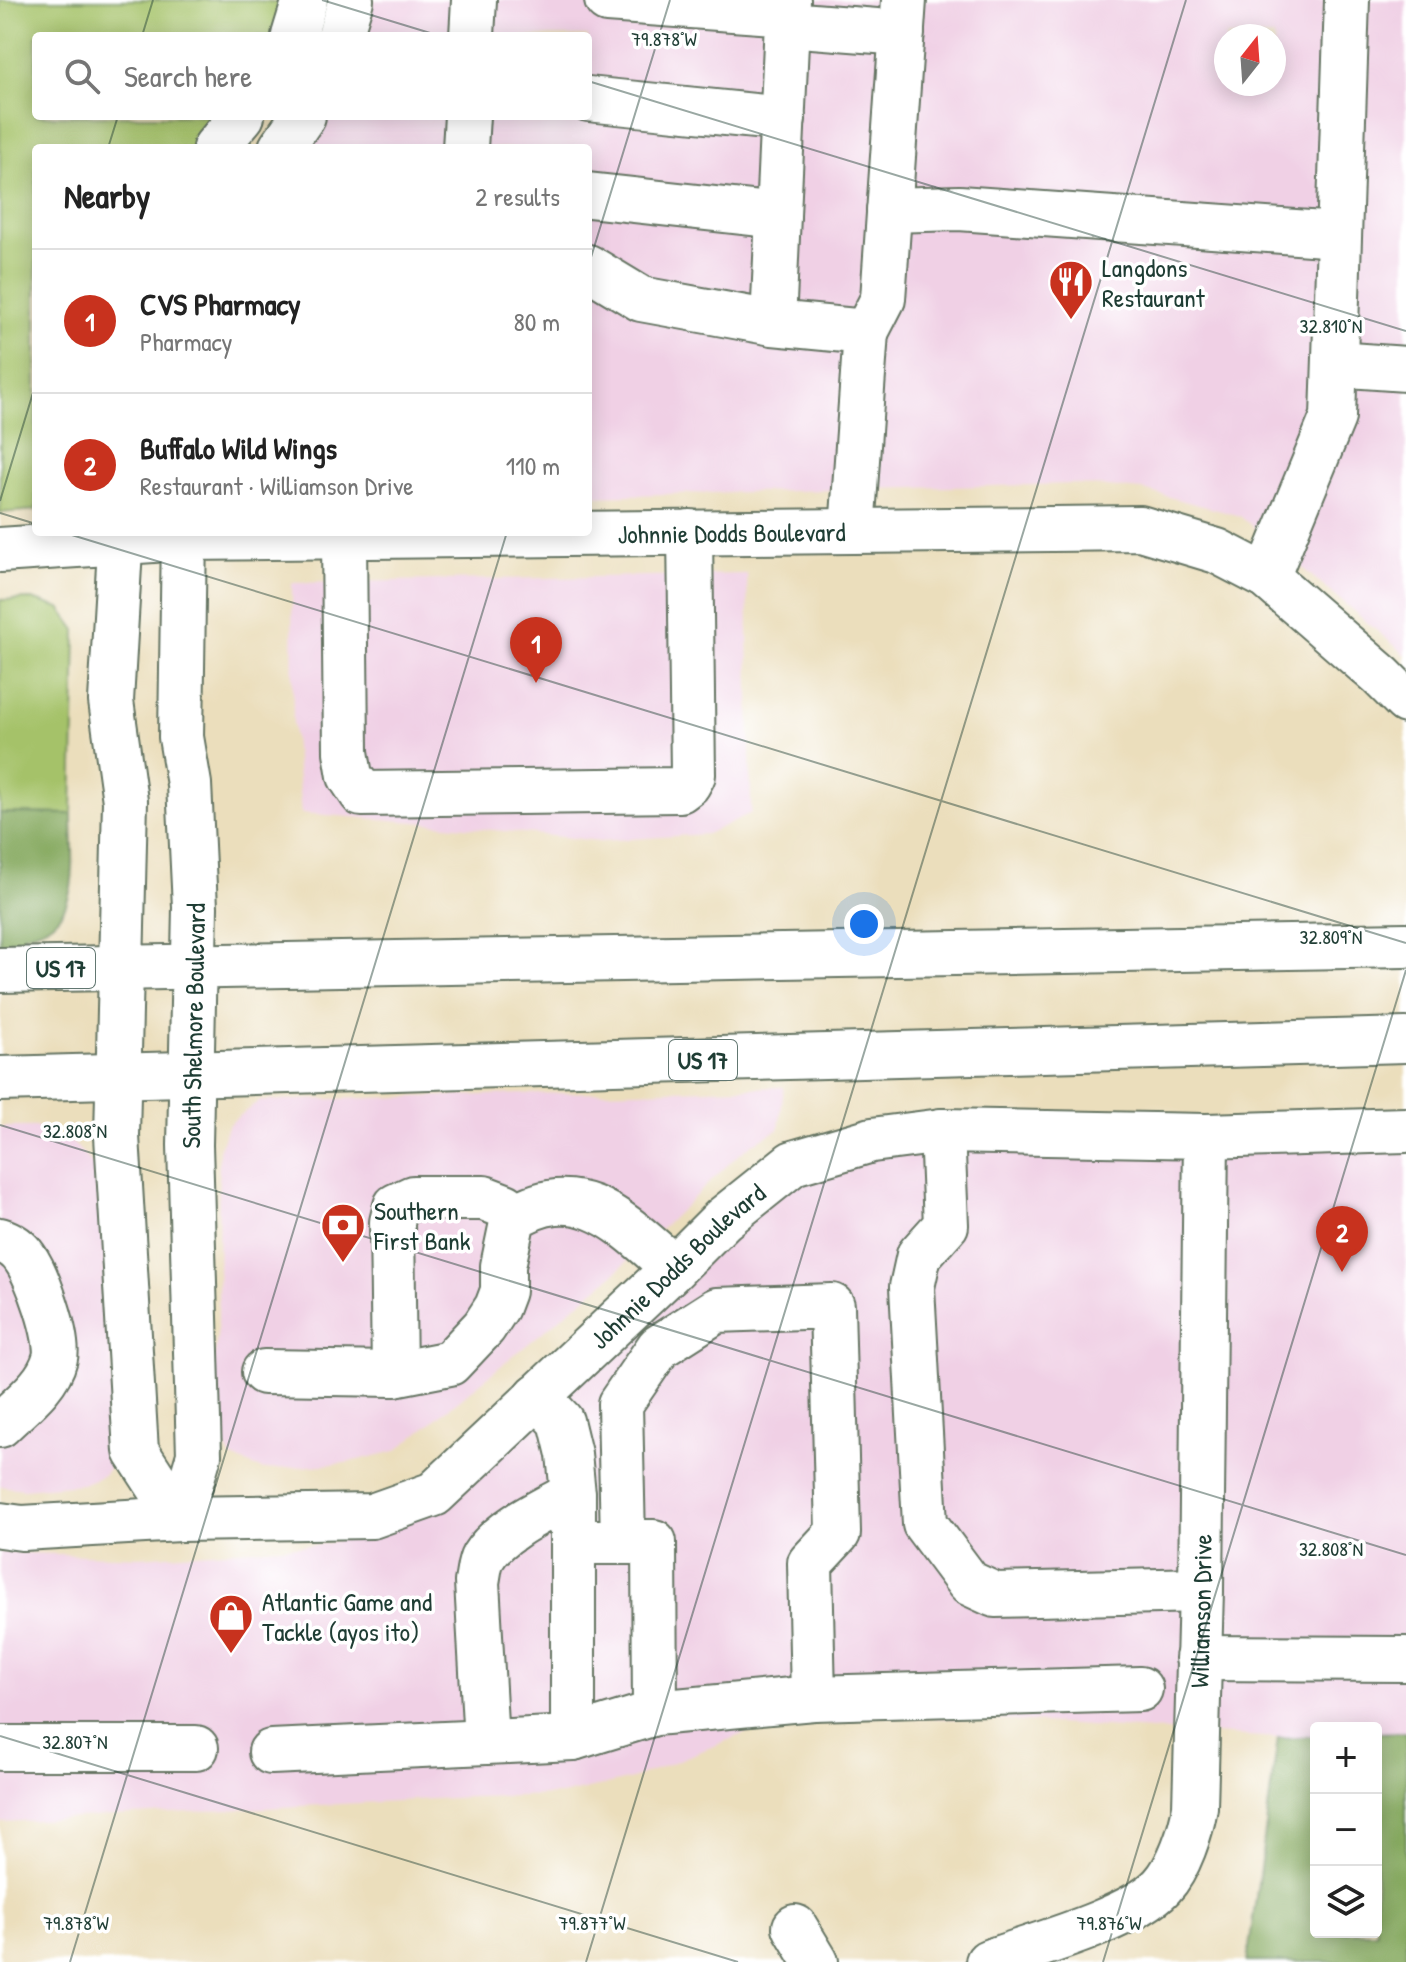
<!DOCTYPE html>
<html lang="en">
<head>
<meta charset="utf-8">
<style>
  body { margin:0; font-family:"Patrick Hand",sans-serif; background:#f6f6f6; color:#222 }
  .controls { position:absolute; right:24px; bottom:24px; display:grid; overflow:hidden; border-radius:8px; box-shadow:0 4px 20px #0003 }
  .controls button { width:72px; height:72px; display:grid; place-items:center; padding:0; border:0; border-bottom:2px solid #e0e0e0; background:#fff; color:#222; font:40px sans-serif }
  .compass { position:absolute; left:1214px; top:24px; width:72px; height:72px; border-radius:50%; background:#fff; box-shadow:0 4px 20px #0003; rotate:17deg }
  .you { position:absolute; left:864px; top:924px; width:28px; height:28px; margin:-20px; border:6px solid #fff; border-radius:50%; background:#1a73e8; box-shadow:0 0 0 12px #1a73e833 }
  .badge { display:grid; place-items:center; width:52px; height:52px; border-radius:50%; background:#c8321e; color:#fff; font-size:26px; font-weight:700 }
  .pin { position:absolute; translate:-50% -66px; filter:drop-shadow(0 2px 4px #0008) }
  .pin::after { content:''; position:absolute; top:42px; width:28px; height:24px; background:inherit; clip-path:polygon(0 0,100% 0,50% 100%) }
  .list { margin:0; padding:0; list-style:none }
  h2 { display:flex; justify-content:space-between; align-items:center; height:104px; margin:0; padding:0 32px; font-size:34px }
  h2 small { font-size:26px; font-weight:400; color:#767676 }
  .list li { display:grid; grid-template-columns:52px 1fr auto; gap:24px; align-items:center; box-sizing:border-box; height:144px; padding:0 32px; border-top:2px solid #e0e0e0 }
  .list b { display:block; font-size:30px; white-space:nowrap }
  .list p { margin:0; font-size:26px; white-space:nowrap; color:#767676 }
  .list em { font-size:26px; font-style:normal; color:#767676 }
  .icon { flex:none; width:44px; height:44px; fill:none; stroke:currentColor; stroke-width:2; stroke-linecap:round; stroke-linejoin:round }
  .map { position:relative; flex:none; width:1406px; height:1962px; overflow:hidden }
  .search { position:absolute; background:#fff; box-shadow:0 4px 20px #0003; left:32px; top:32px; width:560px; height:88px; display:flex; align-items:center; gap:20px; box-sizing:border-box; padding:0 28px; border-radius:8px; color:#767676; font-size:30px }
  .panel { position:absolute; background:#fff; box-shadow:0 4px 20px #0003; left:32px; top:144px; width:560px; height:392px; border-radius:8px }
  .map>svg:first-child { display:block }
  .built { fill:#f0d0e5; fill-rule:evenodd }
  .green { fill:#a5c269; stroke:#62804e; stroke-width:2 }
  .forest { fill:#84a85d; stroke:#527248; stroke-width:2 }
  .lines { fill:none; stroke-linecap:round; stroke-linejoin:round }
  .minor-casing { stroke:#667564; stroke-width:48 }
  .highway-casing { stroke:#667564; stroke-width:48 }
  .minor { stroke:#fff; stroke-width:44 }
  .highway { stroke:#fff; stroke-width:44 }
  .ticks { fill:none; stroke:#1f3d34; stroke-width:2; stroke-opacity:0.45 }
  .labels { text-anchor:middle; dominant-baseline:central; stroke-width:7; stroke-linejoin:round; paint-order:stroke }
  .shield { fill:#fff; stroke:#627771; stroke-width:2 }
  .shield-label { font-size:24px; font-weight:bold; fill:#1f3d34 }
  .poi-label { font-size:26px; fill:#1f3d34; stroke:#fff; text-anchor:start }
  .street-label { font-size:26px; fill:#1f3d34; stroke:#fff }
  .ticks-label { font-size:20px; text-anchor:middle; fill:#1f3d34; stroke:#fff; stroke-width:7; stroke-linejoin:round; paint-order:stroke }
</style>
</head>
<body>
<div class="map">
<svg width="1406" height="1962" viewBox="0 0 1406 1962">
  <rect width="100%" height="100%" fill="#fff"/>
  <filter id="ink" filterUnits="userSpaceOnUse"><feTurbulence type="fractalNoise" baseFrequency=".0125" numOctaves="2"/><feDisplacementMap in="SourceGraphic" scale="16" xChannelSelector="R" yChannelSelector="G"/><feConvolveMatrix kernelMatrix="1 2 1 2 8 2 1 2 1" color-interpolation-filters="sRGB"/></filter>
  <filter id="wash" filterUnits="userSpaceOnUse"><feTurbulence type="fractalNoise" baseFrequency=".006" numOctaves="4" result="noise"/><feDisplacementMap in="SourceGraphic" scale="32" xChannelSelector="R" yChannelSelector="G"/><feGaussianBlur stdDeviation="1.8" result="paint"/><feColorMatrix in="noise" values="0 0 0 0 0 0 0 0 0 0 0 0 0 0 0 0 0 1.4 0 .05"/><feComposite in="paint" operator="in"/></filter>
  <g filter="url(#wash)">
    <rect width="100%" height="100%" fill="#ebdebc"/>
    <path class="built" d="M374,0H1406V655L1240,516L1143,490L1072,484L588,496V148H307L327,116H588V36H362ZM1226,36H1274V84H1226Z
      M747,574L751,813L707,834L600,841L428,823L301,813L293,725L292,583Z
      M784,1087L779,1129L754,1143L737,1156L613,1275L396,1451L345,1463L264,1470L232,1458L213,1424L212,1381L218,1329L219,1150L229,1124L259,1101Z
      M0,1127H35L73,1143L103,1175L116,1441L109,1468L102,1476L82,1484L24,1489L0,1486Z
      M1406,1139V1732L1376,1733V1728H1316V1736L1279,1738L995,1720L795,1713L632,1779L561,1795L471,1797L0,1822V1552L140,1557L325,1544L407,1519L770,1195L900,1147Z"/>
    <path class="green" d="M0,0H246L287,3L274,36H36V116H225L198,148H36V510L0,513Z
      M32,599L60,608L76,630L72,814L0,813V600Z"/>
    <path class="forest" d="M0,813L72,814C72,859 85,926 24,934L22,946L0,947Z
      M1406,1732V1962H1247L1278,1738L1316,1736V1932H1376V1733Z"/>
  </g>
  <g filter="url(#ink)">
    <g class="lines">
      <g class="minor-casing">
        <g id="minor">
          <path d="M607,0L788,13"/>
          <path d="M787,24L902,33"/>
          <path d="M294,36L305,0"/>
          <path d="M340,36L351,0"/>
          <path d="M472,36L474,0"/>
          <path d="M588,99L783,119"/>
          <path d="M215,148L242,116"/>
          <path d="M281,148L303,116"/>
          <path d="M465,148L467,116"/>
          <path d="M588,195L778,216"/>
          <path d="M889,210L959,208L1338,235"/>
          <path d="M588,267L641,299L773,323L866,332L852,531"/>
          <path d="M773,323L788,0"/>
          <path d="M866,332L883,299L904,0"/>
          <path d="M1335,364L1406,369"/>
          <path d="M121,532L111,701L125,801L117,1136L136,1451L180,1519"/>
          <path d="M344,536L346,752L350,776L362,794L680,790L688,784L693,775L690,532"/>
          <path id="s1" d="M0,550L184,538L1140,528L1217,551L1267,577L1381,676L1406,701"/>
          <path d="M1267,577L1333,417L1347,0"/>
          <path d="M942,1131L946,1225L919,1255L912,1287L925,1524L969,1583L995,1595L1201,1590"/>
          <path d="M0,1240C10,1243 19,1249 25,1258C37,1274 60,1339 55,1358C48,1386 19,1406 0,1425"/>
          <path d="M264,1372L394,1374L450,1363L484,1327L497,1307L503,1291V1266L513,1218C580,1175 625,1226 674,1268"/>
          <path d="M394,1374L392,1222L396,1206L413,1198H484L505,1206L513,1218"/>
          <path d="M537,1396L561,1421L569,1454L573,1494V1738"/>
          <path id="s2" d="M180,1519L199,1455L190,1145L195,907L189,784L181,737L184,532"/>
          <path id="s3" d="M0,1525L22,1528L180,1519L372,1516L434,1494L674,1268L723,1219L793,1163L872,1140L942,1131L1206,1136L1406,1130"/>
          <path d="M594,1542H654L655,1713"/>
          <path d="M1198,1658L1406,1659"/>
          <path d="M813,1698L1140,1689"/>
          <path d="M486,1742L477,1582C479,1574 479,1564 483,1557C499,1530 546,1509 573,1494"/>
          <path d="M0,1748H196"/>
          <path d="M271,1752L573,1738L655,1713L813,1698L810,1563L838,1533L832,1306L717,1310L659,1347L620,1404L623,1541"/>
          <path d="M795,1927L816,1962"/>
          <path id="s4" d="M988,1962C1033,1946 1132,1919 1162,1886C1179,1868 1191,1831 1195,1807L1201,1590L1206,1136"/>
        </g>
      </g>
      <g class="highway-casing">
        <path id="highway" d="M0,970L1406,945
          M0,1079L1406,1040"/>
      </g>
      <use href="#minor" class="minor"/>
      <use href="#highway" class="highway"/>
    </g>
  </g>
  <path class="ticks" d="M322,0L440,36M142,36L153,0M588,81L1406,331M108,148L118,116M588,267L670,0M0,501L36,383M0,513L36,524M62,532L1406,943M0,1125L1406,1555M0,1736L738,1962M70,1962L507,532M586,1962L1186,0M1103,1962L1406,970"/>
  <defs>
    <g id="restaurant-pin" transform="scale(2.3)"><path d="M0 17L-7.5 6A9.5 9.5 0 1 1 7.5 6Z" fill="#c8321e" stroke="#fff"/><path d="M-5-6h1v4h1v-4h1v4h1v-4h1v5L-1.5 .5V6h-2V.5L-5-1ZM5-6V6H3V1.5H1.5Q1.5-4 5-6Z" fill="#fff"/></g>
    <g id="bank-pin" transform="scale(2.3)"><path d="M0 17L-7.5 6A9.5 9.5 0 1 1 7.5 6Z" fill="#c8321e" stroke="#fff"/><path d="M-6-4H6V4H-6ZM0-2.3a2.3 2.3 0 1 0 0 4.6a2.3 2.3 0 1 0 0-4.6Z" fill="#fff"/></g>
    <g id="shop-pin" transform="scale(2.3)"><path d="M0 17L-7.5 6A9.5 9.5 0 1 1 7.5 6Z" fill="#c8321e" stroke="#fff"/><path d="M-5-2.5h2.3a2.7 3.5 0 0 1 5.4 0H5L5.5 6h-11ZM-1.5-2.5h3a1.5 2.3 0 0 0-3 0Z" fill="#fff"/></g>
  </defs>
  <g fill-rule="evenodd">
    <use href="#restaurant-pin" x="1071" y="282"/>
    <use href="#bank-pin" x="343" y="1225"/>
    <use href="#shop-pin" x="231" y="1616"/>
  </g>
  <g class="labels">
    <g class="shield">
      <rect x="27" y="948" width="68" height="40" rx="6"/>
      <rect x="669" y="1040" width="68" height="40" rx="6"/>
    </g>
    <g class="shield-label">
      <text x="61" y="968">US 17</text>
      <text x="703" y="1060">US 17</text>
    </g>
    <g class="poi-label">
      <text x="1102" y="267">Langdons<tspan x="1102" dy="30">Restaurant</tspan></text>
      <text x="374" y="1210">Southern<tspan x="374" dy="30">First Bank</tspan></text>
      <text x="262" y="1601">Atlantic Game and<tspan x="262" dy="30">Tackle (ayos ito)</tspan></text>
    </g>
    <g class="street-label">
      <text stroke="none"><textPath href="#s1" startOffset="732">Johnnie Dodds Boulevard</textPath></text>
      <text stroke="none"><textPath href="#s2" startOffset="496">South Shelmore Boulevard</textPath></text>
      <text stroke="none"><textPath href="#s3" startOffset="772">Johnnie Dodds Boulevard</textPath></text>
      <text stroke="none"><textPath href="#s4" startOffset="474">Williamson Drive</textPath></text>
    </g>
  </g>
  <g class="ticks-label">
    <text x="664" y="46">79.878°W</text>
    <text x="1331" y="333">32.810°N</text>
    <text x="1331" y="944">32.809°N</text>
    <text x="75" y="1138">32.808°N</text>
    <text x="1331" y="1556">32.808°N</text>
    <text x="75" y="1749">32.807°N</text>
    <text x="76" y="1930">79.878°W</text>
    <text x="592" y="1930">79.877°W</text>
    <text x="1109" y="1930">79.876°W</text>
  </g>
</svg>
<div class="controls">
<button>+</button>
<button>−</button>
<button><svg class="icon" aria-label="layers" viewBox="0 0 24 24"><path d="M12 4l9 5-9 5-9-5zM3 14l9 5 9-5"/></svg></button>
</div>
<svg class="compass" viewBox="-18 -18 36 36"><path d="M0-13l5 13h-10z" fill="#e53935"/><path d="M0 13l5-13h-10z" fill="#767676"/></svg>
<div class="you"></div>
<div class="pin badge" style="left:536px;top:683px">1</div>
<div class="pin badge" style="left:1342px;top:1272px">2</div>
<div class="search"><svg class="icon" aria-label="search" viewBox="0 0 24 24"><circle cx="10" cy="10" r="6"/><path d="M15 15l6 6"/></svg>Search here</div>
<section class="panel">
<h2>Nearby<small>2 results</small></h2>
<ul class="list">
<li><span class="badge">1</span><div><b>CVS Pharmacy</b><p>Pharmacy</p></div><em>80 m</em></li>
<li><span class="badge">2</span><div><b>Buffalo Wild Wings</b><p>Restaurant · Williamson Drive</p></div><em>110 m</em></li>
</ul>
</section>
</div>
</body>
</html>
